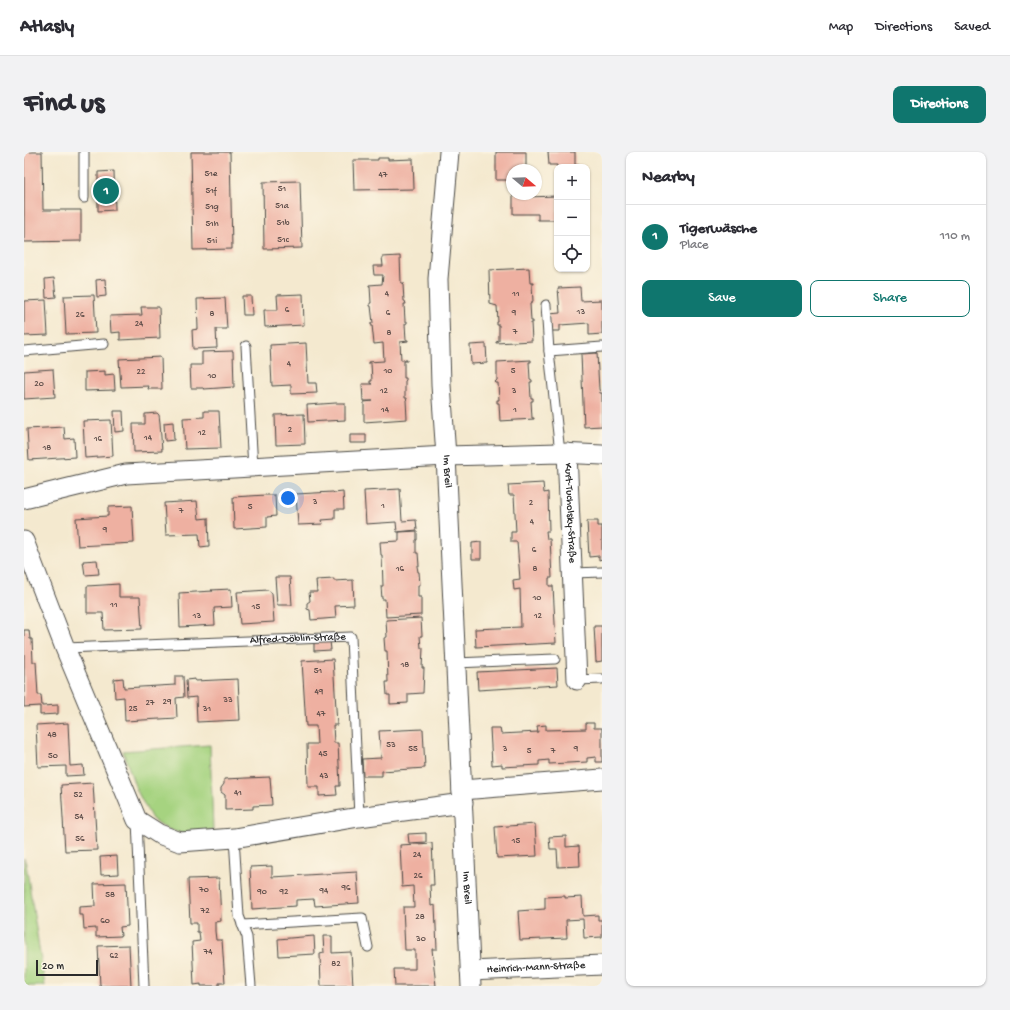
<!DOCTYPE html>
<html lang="en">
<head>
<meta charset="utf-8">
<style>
  body { margin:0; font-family:"Gochi Hand",sans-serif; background:#f2f2f3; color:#2b2b33 }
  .controls { position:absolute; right:12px; top:12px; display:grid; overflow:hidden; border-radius:8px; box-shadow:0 1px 3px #0004 }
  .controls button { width:36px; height:36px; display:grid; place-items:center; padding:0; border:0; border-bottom:1px solid #e1e1e2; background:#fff; color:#2b2b33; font:20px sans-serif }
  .compass { position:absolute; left:482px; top:12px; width:36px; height:36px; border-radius:50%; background:#fff; box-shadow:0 1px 3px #0004; rotate:109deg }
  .scale { position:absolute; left:12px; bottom:10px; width:62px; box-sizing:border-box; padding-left:4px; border:2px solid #2b2b2b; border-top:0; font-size:11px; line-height:14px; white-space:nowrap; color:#2b2b2b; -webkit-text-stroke:3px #fcf5e5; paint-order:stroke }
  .you { position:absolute; left:264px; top:346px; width:14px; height:14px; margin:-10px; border:3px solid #fff; border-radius:50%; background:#1a73e8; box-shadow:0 0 0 6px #1a73e833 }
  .badge { display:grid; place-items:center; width:26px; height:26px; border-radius:50%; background:#0f766e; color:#fff; font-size:13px; font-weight:700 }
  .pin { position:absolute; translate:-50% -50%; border:2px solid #fff; box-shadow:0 1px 4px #0006 }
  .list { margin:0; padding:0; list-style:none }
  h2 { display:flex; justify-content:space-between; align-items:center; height:52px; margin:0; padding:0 16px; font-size:17px }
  h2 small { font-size:13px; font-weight:400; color:#7c7c81 }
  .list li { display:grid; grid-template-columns:26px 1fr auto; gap:12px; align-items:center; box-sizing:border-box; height:64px; padding:0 16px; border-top:1px solid #e1e1e2 }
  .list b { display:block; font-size:15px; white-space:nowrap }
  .list p { margin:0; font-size:13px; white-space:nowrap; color:#7c7c81 }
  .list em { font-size:13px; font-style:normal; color:#7c7c81 }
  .actions { display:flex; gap:8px; padding:12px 16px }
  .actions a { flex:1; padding:9px 0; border:1px solid #0f766e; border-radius:8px; text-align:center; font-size:14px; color:#0f766e }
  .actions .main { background:#0f766e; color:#fff }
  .icon { flex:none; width:22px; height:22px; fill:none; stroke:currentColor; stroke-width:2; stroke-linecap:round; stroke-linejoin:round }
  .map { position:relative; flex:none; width:578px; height:834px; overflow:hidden; border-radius:8px }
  header { display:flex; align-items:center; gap:24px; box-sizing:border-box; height:56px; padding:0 20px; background:#fff; border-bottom:1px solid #e1e1e2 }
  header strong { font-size:19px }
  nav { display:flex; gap:22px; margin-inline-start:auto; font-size:14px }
  .intro { display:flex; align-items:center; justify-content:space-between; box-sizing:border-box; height:96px; padding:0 24px }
  h1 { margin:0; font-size:28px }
  .button { padding:10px 18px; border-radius:8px; background:#0f766e; color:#fff; font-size:14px; font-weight:700 }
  main { display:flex; gap:24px; padding:0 24px }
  aside { flex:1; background:#fff; border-radius:8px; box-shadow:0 1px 3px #0004 }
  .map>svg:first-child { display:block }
  .green { fill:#a6d380; stroke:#687f56 }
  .building { fill:#eeb0a1 }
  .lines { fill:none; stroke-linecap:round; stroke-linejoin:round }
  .service-casing { stroke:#494844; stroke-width:11 }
  .minor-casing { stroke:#494844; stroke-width:21 }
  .service { stroke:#fff; stroke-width:9 }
  .minor { stroke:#fff; stroke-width:19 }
  .labels { text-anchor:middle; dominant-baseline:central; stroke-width:3.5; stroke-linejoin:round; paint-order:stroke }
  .number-label { font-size:9px; fill:#5c4c48 }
  .street-label { font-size:11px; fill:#2b2b2b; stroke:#fcf5e5 }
</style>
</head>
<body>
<header>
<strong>Atlasly</strong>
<nav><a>Map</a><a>Directions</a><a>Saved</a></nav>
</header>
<div class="intro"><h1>Find us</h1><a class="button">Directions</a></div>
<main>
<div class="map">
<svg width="578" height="834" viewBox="0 0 578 834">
  <rect width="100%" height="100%" fill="#fcf5e5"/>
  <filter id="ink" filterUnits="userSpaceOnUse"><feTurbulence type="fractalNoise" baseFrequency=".025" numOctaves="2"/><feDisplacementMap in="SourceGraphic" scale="8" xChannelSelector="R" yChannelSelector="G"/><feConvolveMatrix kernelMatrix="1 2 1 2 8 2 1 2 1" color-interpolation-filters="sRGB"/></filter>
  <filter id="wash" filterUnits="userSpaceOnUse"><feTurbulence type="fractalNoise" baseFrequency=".012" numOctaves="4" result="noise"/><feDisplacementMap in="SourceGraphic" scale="16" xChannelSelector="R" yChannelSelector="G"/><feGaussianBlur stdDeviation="0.9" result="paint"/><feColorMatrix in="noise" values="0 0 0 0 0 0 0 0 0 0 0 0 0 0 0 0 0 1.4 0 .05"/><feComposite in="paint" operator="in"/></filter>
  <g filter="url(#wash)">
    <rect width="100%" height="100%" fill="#f4e9cf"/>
    <path class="green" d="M186,593L189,677L179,680L161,682L146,678L128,667L112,637L99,599Z
      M0,706L2,712L21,834H0Z"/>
    <g id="blocks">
      <path class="building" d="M0,0H18L19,58H57V89L0,90Z
        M167,0H206L208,97L169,98Z
        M472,0H502V18H488V28H472Z
        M524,0H551V13H557V15H533V13H525Z
        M354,6H364V8L389,7L390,37L330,38L329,8H354Z
        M90,19L91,58L74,59V20Z
        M276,29L278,96L240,97L239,30Z
        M489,42H502V45L533,44V68H514V62H489Z
        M376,104L377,131H380V132L379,133L380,149H381L382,152H380L381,169H383V171L381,172L382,188H384V189L376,190L377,208H383V209H380V226H382V228L381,229V246H383V247L382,248L383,267L340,270V250L349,249H339L338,232H348L346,231V229H348L347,211H344V210L360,209L359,191L350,192L348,173H347V171H349L347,154H346V151H347L346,134H345V133L358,132L359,123H350L349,114H359L358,105Z
        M505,116L506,131H510V132H508L509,150L506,152L507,169H509V171H507L508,189L472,191V190L475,189V173H473V170H474L473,154L466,152L465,118Z
        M30,126L32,145L22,146L21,127Z
        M81,127L82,144L73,145L72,128Z
        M556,135L557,149L578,148V182L565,183V171L536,173V179H526L525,162L536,161L534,136Z
        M279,142L280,173L241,175L240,158H254L253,143Z
        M70,143L72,181L42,182L40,144Z
        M218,144H227L228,163H219Z
        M201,146L203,177H192L193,196L169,197L168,178L174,177L173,147Z
        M22,148L24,183L0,184V149Z
        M117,155H135L136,186L96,188V180L87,181L86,164L118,163Z
        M282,191L284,231H292L293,241L267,242V233L248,234L246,193Z
        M462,192L463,211L447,212L446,193Z
        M209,199L210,235L180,237L179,236H167L166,213H178V200Z
        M573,201L575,237L576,241H578V274L560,275L557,202Z
        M137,205L138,237H124L125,234L97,235L95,207Z
        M507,208V210H505L506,227L508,228V230H506L507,246H509V249H507L508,266H510V267L476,269L475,251H473V248H475L474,231H472L471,230L473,228V210Z
        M29,217L31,245L0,247V219Z
        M81,219V223L90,222L91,238L61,239V220Z
        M312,251H321V268L284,270L283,253Z
        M90,259H99L100,279L91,280Z
        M180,259H195L197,296L161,297L159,266L180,265Z
        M133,261L135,263L136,271L138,299L110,300L109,272H121V262Z
        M280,262L281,292L252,293L251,263Z
        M87,268L89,304L61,306L59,269Z
        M149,270L150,288L141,289L140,271Z
        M40,275L41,287L50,286L51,305L5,308L3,277Z
        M326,283H342V291H326Z
        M519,331L520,341L524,340L525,379H522L523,387H526L528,426H525V434H529L532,491L452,495L451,477L497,475L496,437L490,438L489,428L496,427L493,390H487V380H492L490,343H485L484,333Z
        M376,337L378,369L392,368L393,378L373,380L372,370L342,372L340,339Z
        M309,340L310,341L319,340L320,357H311V367L298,368L299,372L274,373L272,342Z
        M242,343H251L252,364L243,365V375L210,377L209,345Z
        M173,349L175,367L184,366L185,394L176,395L175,382L142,383L140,351Z
        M108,354L110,391L54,394L52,366L84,364V355Z
        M563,369H574V374H578V407L575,408V404L565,405Z
        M393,379V388H392V401H394L395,414H393L394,420H395L396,433H394V445H397V463L362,465L361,447H358L357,434H359L358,403H357L356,390L375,389V380Z
        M457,390V407H448V391Z
        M73,408L75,422L61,423L59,409Z
        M251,425H266L268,453H253Z
        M310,427V429L329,428L330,453L311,454L312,466L287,468L286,458L283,457V451L286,449L285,440H293L292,428Z
        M95,432V445H116L118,477L80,478L79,461H63V434Z
        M207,437L208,455L190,456L191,473L156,475L155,441L189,439L187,438Z
        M244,438L248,441L250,470L216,472L213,440Z
        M397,466L398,484H396L397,496H399L398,516H400L399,541L384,542V551L366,552V543H363L362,530H364L363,499H361L360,486L363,485L362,468Z
        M570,474H578V509L572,510Z
        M0,478H5L6,487H8L9,510H12L14,543H17L18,554L34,553V562L16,563V554L0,555Z
        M306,489L307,498L290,499V490Z
        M309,507L313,573H309L310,591H314L316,634H312L313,643L295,644V635H284L283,592H293L292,574H282L278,509Z
        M533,516L534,533L454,538L453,520Z
        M151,524H159L160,545L152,546L153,566L101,569L100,545L91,546L90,527L99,526L100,536L151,533Z
        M171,527V529L214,527L216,568L173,570L172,545L163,546L162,528Z
        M44,571L46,614L59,613L60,623L42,624V614L14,615L12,573Z
        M562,571H570V576H578V610H572V605L563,606V610L525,612V608L515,609V613L478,615V612L468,613L466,576H476L477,582L495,581L514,580L513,574L522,573V578L562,577Z
        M399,577L401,616L358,619V624H339L338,607L357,606L355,579Z
        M246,625L248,653L229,654V657L201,658V643L197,640V636L200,632V627Z
        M69,631L73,698L41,699L37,633Z
        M511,672L513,704L473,706L471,675Z
        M402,681V690L385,691L384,682Z
        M542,684V695L555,694L556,714L534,715L533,697H526L525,685Z
        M408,691L410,733H406L407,754L411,753L413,797H408L412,834H371L370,817H391V798H381L379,755H390L389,734L378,735L376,693Z
        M93,704L94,722L77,723L76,705Z
        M248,714V725L333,720L335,751L291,754L290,747L272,748V754L228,757L226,715Z
        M195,726L197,769L191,770V779L192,788H198L201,831H195V834H177V832L170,833L168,790L176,789L175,780H173V771H166L164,727Z
        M102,731L104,774L96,775L97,784L72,785V776L60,777L59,763H55V755L71,754L70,732Z
        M541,744V746L558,745L559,764L574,763V768H578V785L560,786L559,767L542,768L543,786L496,788L494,759L521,757V745Z
        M290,784L291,802L255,804L254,787Z
        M299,784H308V801L327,800L329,834H297L296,802L300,801Z
        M105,793L107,834H76L74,794Z"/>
    </g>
  </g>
  <g filter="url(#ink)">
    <use href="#blocks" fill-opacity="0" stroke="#494844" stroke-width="1"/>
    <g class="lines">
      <g class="service-casing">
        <g id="service">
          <path d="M60,0V46"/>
          <path d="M522,153L525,199"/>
          <path d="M222,194L229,316"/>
          <path d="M0,199L80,192"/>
          <path d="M536,301L525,199L578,195"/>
          <path d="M549,421L578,420"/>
          <path id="s1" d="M41,496L327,485L335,665"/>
          <path d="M432,511L531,507"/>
          <path d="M553,528L578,527"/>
          <path d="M113,668L120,834"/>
          <path d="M210,686L215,764L223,785L227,834"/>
          <path d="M218,773L338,766L344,795"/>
        </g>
      </g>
      <g class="minor-casing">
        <g id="minor">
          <path id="s2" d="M425,0L414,127L417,233L422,304L447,834"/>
          <path id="s3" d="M543,301L553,528"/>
          <path d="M0,347L102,322L422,304L536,301L578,303"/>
          <path d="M0,389L41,496L113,668L135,682L156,690L210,686L335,665L439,651"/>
          <path d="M438,638L578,627"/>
          <path id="s4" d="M446,819L578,813"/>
        </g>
      </g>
      <use href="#service" class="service"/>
      <use href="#minor" class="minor"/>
    </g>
  </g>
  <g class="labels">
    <g class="number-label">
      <text x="187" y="22">51e</text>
      <text x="359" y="23">47</text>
      <text x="258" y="37">51</text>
      <text x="187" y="39">51f</text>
      <text x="258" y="54">51a</text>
      <text x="188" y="55">51g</text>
      <text x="259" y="71">51b</text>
      <text x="188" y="72">51h</text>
      <text x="259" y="88">51c</text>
      <text x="188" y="89">51i</text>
      <text x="363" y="142">4</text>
      <text x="492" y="142">11</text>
      <text x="263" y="158">6</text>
      <text x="557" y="160">13</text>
      <text x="364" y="161">6</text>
      <text x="490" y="161">9</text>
      <text x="188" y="162">8</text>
      <text x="56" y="163">26</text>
      <text x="115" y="172">24</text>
      <text x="491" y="180">7</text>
      <text x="365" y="181">8</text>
      <text x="265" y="212">4</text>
      <text x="364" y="219">10</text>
      <text x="489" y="219">5</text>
      <text x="117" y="220">22</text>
      <text x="188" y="224">10</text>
      <text x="15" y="232">20</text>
      <text x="360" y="239">12</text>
      <text x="490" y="239">3</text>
      <text x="361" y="258">14</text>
      <text x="491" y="258">1</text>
      <text x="266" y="278">2</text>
      <text x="178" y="281">12</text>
      <text x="124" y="286">14</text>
      <text x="74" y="287">16</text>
      <text x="23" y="296">18</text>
      <text x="291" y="350">3</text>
      <text x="507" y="351">2</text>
      <text x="359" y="354">1</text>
      <text x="226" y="355">5</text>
      <text x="157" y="359">7</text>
      <text x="508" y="370">4</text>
      <text x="81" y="378">9</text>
      <text x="510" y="398">6</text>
      <text x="376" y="417">16</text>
      <text x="511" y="417">8</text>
      <text x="513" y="446">10</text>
      <text x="90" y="453">11</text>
      <text x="232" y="455">15</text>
      <text x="173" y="464">13</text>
      <text x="514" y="464">12</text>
      <text x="381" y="513">18</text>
      <text x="294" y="519">51</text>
      <text x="295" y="540">49</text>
      <text x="204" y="548">33</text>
      <text x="143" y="550">29</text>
      <text x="126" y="551">27</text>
      <text x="109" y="557">25</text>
      <text x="183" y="557">31</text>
      <text x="297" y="562">47</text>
      <text x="28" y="583">48</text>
      <text x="367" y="593">53</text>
      <text x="389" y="597">55</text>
      <text x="481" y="597">3</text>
      <text x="552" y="597">9</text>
      <text x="505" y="599">5</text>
      <text x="529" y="599">7</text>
      <text x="299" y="602">45</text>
      <text x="29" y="604">50</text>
      <text x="300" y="624">43</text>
      <text x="214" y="641">41</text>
      <text x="54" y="643">52</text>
      <text x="55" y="665">54</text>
      <text x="56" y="687">56</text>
      <text x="492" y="689">15</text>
      <text x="393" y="703">24</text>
      <text x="394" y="724">26</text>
      <text x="322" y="736">96</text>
      <text x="180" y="738">70</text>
      <text x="300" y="739">94</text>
      <text x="238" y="740">90</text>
      <text x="260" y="740">92</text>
      <text x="86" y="743">58</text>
      <text x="181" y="759">72</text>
      <text x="396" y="765">28</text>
      <text x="81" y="769">60</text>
      <text x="397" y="787">30</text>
      <text x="184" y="800">74</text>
      <text x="90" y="804">62</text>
      <text x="312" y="812">82</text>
    </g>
    <g class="street-label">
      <text stroke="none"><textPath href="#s2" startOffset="320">Im Breil</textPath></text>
      <text stroke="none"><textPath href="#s3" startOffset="60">Kurt-Tucholsky-Straße</textPath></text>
      <text stroke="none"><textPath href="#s1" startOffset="233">Alfred-Döblin-Straße</textPath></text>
      <text stroke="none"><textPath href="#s2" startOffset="737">Im Breil</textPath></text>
      <text stroke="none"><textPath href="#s4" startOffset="66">Heinrich-Mann-Straße</textPath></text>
    </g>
  </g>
</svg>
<div class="controls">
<button>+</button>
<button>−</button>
<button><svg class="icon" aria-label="locate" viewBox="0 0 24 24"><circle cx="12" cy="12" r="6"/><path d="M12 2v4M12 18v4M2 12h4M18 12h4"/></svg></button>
</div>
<svg class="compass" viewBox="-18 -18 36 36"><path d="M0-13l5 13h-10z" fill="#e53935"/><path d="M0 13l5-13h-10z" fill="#7c7c81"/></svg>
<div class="scale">20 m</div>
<div class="you"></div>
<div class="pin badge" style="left:82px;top:39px">1</div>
</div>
<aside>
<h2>Nearby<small></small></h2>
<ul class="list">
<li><span class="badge">1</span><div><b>Tigerwäsche</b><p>Place</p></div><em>110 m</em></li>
</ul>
<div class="actions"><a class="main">Save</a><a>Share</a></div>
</aside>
</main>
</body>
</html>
